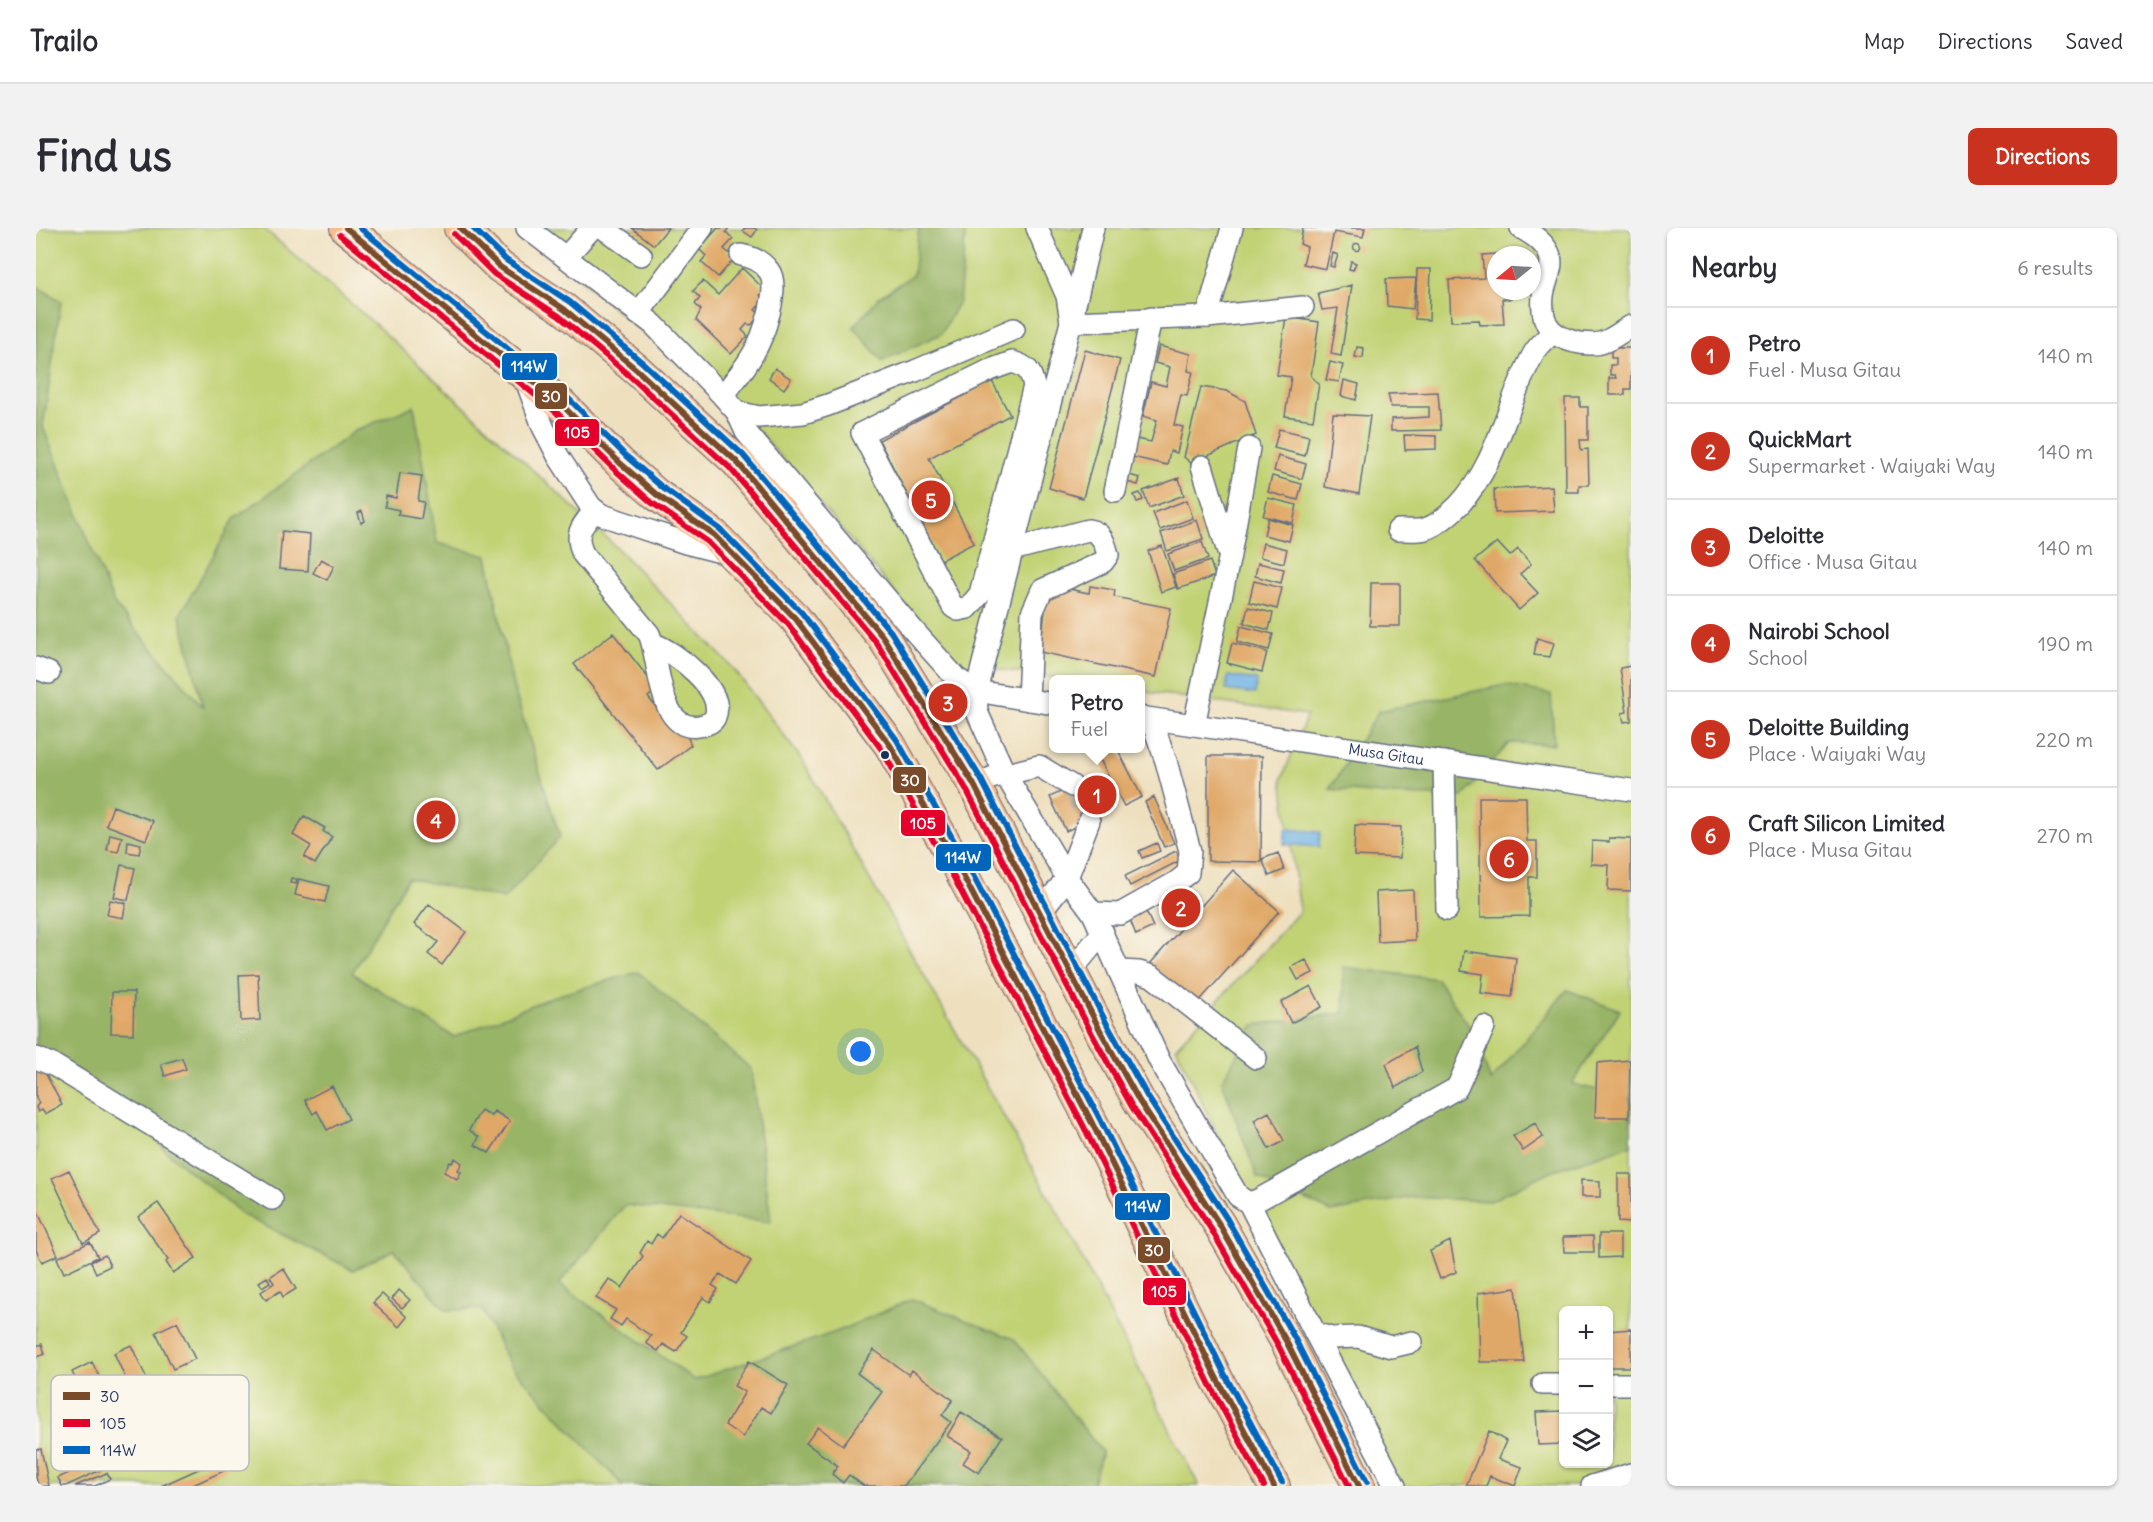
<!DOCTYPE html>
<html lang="en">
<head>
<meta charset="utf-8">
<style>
  body { margin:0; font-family:Delius,sans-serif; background:#f2f2f3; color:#2b2b33 }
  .controls { position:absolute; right:18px; bottom:18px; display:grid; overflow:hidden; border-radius:9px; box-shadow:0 2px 4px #0004 }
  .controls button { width:54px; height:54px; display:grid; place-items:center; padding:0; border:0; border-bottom:2px solid #e1e1e2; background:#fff; color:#2b2b33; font:30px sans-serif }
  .compass { position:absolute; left:1451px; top:18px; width:54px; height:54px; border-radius:50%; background:#fff; box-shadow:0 2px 4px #0004; rotate:252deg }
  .you { position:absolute; left:825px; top:824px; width:21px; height:21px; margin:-15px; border:4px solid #fff; border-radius:50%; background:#1a73e8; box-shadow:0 0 0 9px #1a73e833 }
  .badge { display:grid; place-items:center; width:39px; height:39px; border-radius:50%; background:#c8321e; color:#fff; font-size:20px; font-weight:700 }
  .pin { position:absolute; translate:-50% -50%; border:3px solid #fff; box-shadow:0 2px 6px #0006 }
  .popup { position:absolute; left:1013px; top:447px; width:96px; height:78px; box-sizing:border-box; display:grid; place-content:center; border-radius:9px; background:#fff; filter:drop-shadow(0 2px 4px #0005); font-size:20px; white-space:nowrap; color:#7c7c81 }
  .popup b { font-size:22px; color:#2b2b33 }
  .popup::after { content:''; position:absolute; left:50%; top:100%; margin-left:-12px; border:12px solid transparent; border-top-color:#fff }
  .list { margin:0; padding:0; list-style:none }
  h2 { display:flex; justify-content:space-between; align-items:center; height:78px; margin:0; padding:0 24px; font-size:26px }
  h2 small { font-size:20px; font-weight:400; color:#7c7c81 }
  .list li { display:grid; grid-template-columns:39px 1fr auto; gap:18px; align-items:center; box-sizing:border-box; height:96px; padding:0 24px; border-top:2px solid #e1e1e2 }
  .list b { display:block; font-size:22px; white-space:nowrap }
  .list p { margin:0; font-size:20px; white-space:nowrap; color:#7c7c81 }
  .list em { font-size:20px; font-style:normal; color:#7c7c81 }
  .icon { flex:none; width:33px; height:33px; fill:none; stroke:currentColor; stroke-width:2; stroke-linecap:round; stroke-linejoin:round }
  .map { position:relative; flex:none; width:1595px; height:1258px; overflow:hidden; border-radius:9px }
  header { display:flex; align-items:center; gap:36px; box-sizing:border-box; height:84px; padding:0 30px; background:#fff; border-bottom:2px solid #e1e1e2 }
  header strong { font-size:28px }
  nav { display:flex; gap:33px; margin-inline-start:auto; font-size:21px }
  .intro { display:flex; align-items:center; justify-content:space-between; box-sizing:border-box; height:144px; padding:0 36px }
  h1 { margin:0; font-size:42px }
  .button { padding:15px 27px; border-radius:9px; background:#c8321e; color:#fff; font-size:21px; font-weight:700 }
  main { display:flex; gap:36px; padding:0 36px }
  aside { flex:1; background:#fff; border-radius:9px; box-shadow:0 2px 4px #0004 }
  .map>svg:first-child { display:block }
  .green { fill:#c1d274; stroke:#6e8069; stroke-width:1.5; fill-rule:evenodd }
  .forest { fill:#98b466; stroke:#5a7262; stroke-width:1.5 }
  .water { fill:#70b2e5; stroke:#4670a2; stroke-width:1.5 }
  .building { fill:#e0a867 }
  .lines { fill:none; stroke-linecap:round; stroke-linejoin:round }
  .minor-tunnel { stroke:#c4bdac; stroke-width:21; stroke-dasharray:21 10; stroke-linecap:butt }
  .minor-casing { stroke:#656d80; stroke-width:24 }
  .highway-casing { stroke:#656d80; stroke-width:34 }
  .minor { stroke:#fff; stroke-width:21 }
  .highway { stroke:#fbbb8c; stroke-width:32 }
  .bus-1-casing { stroke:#fbf7ec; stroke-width:10 }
  .bus-2-casing { stroke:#fbf7ec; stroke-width:10 }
  .bus-3-casing { stroke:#fbf7ec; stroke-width:10 }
  .bus-1 { stroke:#7a4b2a; stroke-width:6 }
  .bus-2 { stroke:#e4002b; stroke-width:6 }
  .bus-3 { stroke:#0065bd; stroke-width:6 }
  .bus-dot { fill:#1b2f5e; stroke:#fbf7ec; stroke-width:2 }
  .labels { text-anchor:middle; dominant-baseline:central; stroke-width:4.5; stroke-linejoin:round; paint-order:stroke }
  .street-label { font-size:15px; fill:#1b2f5e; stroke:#fbf7ec }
  .key { fill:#fbf7ec; stroke:#b8bbc1; stroke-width:1.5 }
  .key-label { font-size:16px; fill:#1b2f5e }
  .line-badge { stroke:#fbf7ec; stroke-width:2 }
  .badge-label { font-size:16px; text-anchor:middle; font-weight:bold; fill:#fff }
</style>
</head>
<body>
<header>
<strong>Trailo</strong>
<nav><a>Map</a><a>Directions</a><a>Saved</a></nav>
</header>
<div class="intro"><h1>Find us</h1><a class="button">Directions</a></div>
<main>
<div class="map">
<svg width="1595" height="1258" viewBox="0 0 1595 1258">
  <rect width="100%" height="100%" fill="#fbf7ec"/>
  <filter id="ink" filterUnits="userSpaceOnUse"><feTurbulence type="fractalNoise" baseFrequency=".0167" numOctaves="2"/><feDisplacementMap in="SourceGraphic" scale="12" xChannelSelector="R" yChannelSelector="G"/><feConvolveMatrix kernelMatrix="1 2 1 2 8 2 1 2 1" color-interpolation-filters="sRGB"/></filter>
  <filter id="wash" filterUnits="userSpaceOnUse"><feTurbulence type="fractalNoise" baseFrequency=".008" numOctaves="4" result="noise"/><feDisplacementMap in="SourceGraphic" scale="24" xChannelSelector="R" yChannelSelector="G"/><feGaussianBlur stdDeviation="1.35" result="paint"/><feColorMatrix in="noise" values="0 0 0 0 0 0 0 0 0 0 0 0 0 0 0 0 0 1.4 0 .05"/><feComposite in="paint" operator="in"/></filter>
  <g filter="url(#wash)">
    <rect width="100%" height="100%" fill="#eee0bf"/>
    <path class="green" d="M0,0H227L341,98L578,317L697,440L767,533L1026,992L1163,1258H0Z
      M485,0H1595V1258H1346L1140,819L1264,683L1246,551L1271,487L1105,463L1104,452L1030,451L918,435L727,208ZM1460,27H1496V63H1460ZM1528,1082H1572V1236H1528Z"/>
    <path class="forest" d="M883,0H930L923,73L905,106L846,133L818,99L843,69L877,47Z
      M0,58L25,73L7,199L78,376L167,479L144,387L198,291L319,203L378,178L401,315L451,328L477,458L524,609L468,671L372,650L316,745L418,809L516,769L602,744L715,841L735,994L589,977L523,1056L659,1152L800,1104L876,1071L978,1111L1066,1224L1056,1258H587L473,1136L446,1081L410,1082L358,1022L317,1042L207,987L131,924L84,874L0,828Z
      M1469,457L1515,466L1518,516L1473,515L1427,569L1356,567L1294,561L1343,483Z
      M1307,739L1401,751L1435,801L1455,853L1531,762L1584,782L1536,856L1595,870V917L1515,943L1454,973L1376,969L1295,984L1221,949L1186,853L1218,797L1308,785Z"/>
    <path class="water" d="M1192,448L1221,452L1219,466L1190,462Z
      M1250,601L1284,604L1283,619L1248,616Z"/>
    <g id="blocks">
      <path class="building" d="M596,0H632L618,17Z
        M682,0H693L690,4L697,11L688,21L699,30L682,49L665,34L670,28L663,21Z
        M709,0H718L721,2L716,9L707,3Z
        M1267,0H1329L1327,9L1298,4L1290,41L1267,36L1271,19L1264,16Z
        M1317.5 19a3.5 3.5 0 1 1 7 0a3.5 3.5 0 1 1-7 0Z
        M1297,25L1302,27L1298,39L1294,38Z
        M1460,26V63H1474L1475,71H1466L1468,96L1444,97L1443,92L1415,93L1413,52L1448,50L1446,27Z
        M1315,33L1320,35L1317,42L1313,41Z
        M706,40L729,62L724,67L728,72L719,82L725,87L715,97L711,96L706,102L712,108L695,126L660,92L665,82L659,76L664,70L657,63L667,53L682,67Z
        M1381,41H1395L1393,92L1379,91Z
        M1380,50L1377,81L1351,78L1350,51Z
        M1316,57L1305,128L1295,126L1302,80L1286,82L1282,65Z
        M1250,89L1283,94L1275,148L1283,156L1277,192L1249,188L1255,149L1241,147Z
        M1123,118L1155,126L1152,143L1157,144L1151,168L1145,167L1138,197L1147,199L1141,225L1134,223L1131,237L1096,229L1100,211L1115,214L1121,192L1107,188L1115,154L1130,158L1134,139L1119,135Z
        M1321,119L1328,120L1327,130L1319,129Z
        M1575,120H1595V161H1589V167H1573V150H1580L1579,147H1574V137H1580V130H1575Z
        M1049,122L1084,132L1047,270L1013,260Z
        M1294,134L1307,137L1303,154L1290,152Z
        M739,140L755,151L748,161L733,150Z
        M1308,152L1323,156L1320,172L1305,168Z
        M956,153L974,187L893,230L938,315L905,332L843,212Z
        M1165,159L1191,163L1209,173L1220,207L1155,235L1148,229Z
        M1402,164L1405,202L1355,203V191L1393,189V179H1355L1352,166Z
        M1529,170H1544V179H1552V212H1544L1545,222L1552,221L1553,257H1543V264H1530Z
        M1297,186L1334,188L1323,266L1289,259Z
        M1243,201L1273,208L1269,228L1238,220Z
        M1368,207L1400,208V221L1369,222Z
        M1242,228L1270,236L1266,251L1238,243Z
        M364,245L386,248L382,273L388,274L385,291L362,287L363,282L349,279L350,268L360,270Z
        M1093,247L1104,250L1102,257L1091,254Z
        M1236,248L1266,256L1262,272L1232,264Z
        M1143,250L1148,267L1113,280L1107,263Z
        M1516,258L1518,283L1459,285L1458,261Z
        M1104,265L1107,272L1101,274L1098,267Z
        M1232,270L1261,277L1257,295L1227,288Z
        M1151,272L1157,290L1124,302L1117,285Z
        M326,283L329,293L325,295L322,285Z
        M1232,290L1257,297L1253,313L1228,307Z
        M1161,292L1167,311L1131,323L1125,305Z
        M246,303L274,306L272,343L243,341Z
        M1166,314L1172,331L1138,343L1132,326Z
        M1461,314L1474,328L1482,321L1495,336L1484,346L1502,365L1483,382L1439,332Z
        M1227,315L1251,321L1248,335L1224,329Z
        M1126,318L1140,359L1125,364L1112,323Z
        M285,331L298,338L291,352L277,345Z
        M1174,333L1179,348L1142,361L1137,346Z
        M1222,335L1248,341L1245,355L1219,348Z
        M1218,353L1246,360L1241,381L1213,374Z
        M1335,355H1364V398H1334Z
        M1054,358L1079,362L1078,369L1135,380L1120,449L1004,424L1011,366L1028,360L1053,365Z
        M1212,379L1237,385L1233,402L1208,395Z
        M1205,398L1237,406L1233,422L1201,414Z
        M577,405L621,461L612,469L633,496L642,488L655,517L622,542L538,436Z
        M1501,410L1518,415L1514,429L1498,427Z
        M1196,415L1231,424L1226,444L1191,435Z
        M1595,438V493L1588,494L1586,485L1591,484L1584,440Z
        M1058,520H1081L1106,569L1088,578Z
        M1172,528H1226L1225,634L1172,633Z
        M1056,549L1072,584L1030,603L1014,569Z
        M1118,569L1138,615L1128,619L1109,574Z
        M1443,569H1490L1491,613H1501V649H1493V688L1445,689Z
        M77,578L117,593L110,612L70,597Z
        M268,588L289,600L287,603L296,609L279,636L268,629L275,618L257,607Z
        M1319,597L1365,599L1364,630L1318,628Z
        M74,606L86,609L82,624L71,622Z
        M1573,610L1595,611V663L1572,662L1573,637L1555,636L1556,613L1573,614Z
        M92,613L105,616L103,626L91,624Z
        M1121,615L1124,623L1106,630L1103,623Z
        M1140,623L1145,632L1094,658L1089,648Z
        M1242,625L1248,642L1233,648L1226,631Z
        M85,637L99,640L92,672L78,669Z
        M1197,642L1243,683L1160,777L1114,736Z
        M255,650L261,651L260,656L254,655Z
        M263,651L293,658L289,674L259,667Z
        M1377,662L1379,712L1342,714L1340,664Z
        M74,672L90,675L87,690L71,687Z
        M393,676L430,704L406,737L392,726L402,714L378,696Z
        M1109,681L1117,699L1100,707L1093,689Z
        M1428,723L1480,730L1476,769L1445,765L1447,746L1425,743Z
        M1270,732L1277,745L1262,752L1255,739Z
        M222,746L224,792L205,793L203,747Z
        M1275,758L1286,779L1255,795L1245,774Z
        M76,764H98L97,806L75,805Z
        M1379,819L1386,844L1359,860L1350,836Z
        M146,830L150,841L129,848L125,836Z
        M1594,832L1593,889H1559L1561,835Z
        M5,837L26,877L9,886L6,882L2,884L0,879L3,875L0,870V839Z
        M296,858L313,891L291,902L281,883L277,886L269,872Z
        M445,882L455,888L458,883L474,893L453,925L439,917L443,909L433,902Z
        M1233,884L1248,913L1233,921L1218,892Z
        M1499,895L1507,909L1487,923L1477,908Z
        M419,930L426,935L422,942L425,944L421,951L408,944L414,934L416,935Z
        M33,942L64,1006L47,1015L16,950Z
        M1582,946H1595V995L1582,994Z
        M1545,952L1564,953V969H1545Z
        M122,975L160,1030L137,1045L130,1034L132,1032L102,989Z
        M0,980L22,1027L6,1034L0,1022Z
        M643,985L715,1033L700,1056L684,1046L676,1057L682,1061L674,1074L667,1069L645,1104L651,1108L640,1124L627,1116L622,1123L610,1115L615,1108L590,1091L585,1098L574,1091L580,1082L560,1070L573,1051L586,1060L607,1028L604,1025L611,1013L615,1016L621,1006L626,1010Z
        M1563,1006H1584V1029L1563,1030Z
        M1557,1008L1558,1024H1528L1527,1009Z
        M1414,1013L1420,1044L1404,1051L1394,1023Z
        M54,1014L62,1029L28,1045L21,1030Z
        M69,1027L74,1038L60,1045L55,1034Z
        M247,1040L260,1061L247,1069L244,1063L230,1072L225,1064L238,1055L234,1049Z
        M231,1049L234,1054L226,1059L223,1054Z
        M1480,1060L1488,1134H1444L1442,1065Z
        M363,1062L374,1072L366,1080L356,1071Z
        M346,1066L371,1089L363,1099L337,1075Z
        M141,1094L159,1131L137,1141L120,1104Z
        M1595,1101V1139H1572V1103Z
        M6,1116L9,1126L0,1129V1118Z
        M95,1117L111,1151L94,1160L78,1125Z
        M838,1122L873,1147L876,1142L917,1172L906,1187L915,1194L868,1258H828L813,1247L807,1255L796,1246L802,1238L770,1215L782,1199L807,1217L846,1164L821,1145Z
        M713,1133L752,1157L735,1185L725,1179L707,1209L689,1197L709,1164L698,1158Z
        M56,1134L74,1170L54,1180L36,1144Z
        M1528,1183V1216L1502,1217L1500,1184Z
        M925,1184L966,1209L943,1245L927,1235L935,1223L911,1208Z
        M1453,1203L1470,1213L1462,1231L1486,1239L1479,1258L1454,1248L1450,1258H1430Z
        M5,1221L13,1258H2L0,1249V1222Z
        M187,1230L192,1241L155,1258H125Z
        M63,1231L69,1240L30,1258H26L22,1250Z
        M71,1245L74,1251L59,1258H39Z"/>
    </g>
  </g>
  <g filter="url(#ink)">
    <use href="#blocks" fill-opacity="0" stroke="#656d80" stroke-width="1.5"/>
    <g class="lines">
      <path class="minor-tunnel" d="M1036,558L1053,593"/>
      <g class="minor-casing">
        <g id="minor">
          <path d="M491,0L617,96L687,168L701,184L723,189L767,185L792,177L879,143L978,101"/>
          <path d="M567,0L605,27"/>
          <path d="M1001,0L1031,68L1035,94"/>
          <path d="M1485,0C1496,6 1510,15 1514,28C1518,40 1508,55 1507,68C1504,98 1517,110 1544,115C1552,116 1560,117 1567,114C1577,111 1586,103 1595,98"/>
          <path d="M530,29L556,0"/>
          <path d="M1037,85L1057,0"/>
          <path d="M602,86L666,0"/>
          <path d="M1171,89L1196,0"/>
          <path d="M976,134C991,138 995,143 998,158L944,366L932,380L922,382L917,379L826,205L954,142Z"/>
          <path d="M488,147L507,199L522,228L555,279L564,286L578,291L650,315L697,327"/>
          <path d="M687,168C697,154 709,141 717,126C727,110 745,59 733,43C726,33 717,29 705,27"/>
          <path d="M701,184L710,204L878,403L920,450L940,463"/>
          <path d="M1166,238L1192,324"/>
          <path d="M1079,263L1115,90"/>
          <path d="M559,282C545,299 538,305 547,326L613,406C624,429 621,505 663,498C669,497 677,495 679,489C690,462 639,424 618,416"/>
          <path d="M1362,302C1370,302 1381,303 1389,301C1402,297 1413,287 1423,277C1463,234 1470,175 1498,125C1502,118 1510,111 1516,105"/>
          <path d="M976,322L1052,302C1066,304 1069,315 1072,327L1067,334L1006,362L996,385L992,472"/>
          <path d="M0,440L13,445"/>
          <path d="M893,483L940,463L1018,476"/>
          <path id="s1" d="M1104,489L1595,562"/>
          <path d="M1115,491L1130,533L1154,623L1152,645L1139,655L1084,686L1057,685L1031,650L969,546L941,484L940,463L1035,94L1171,89L1267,79"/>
          <path d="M1158,497L1194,327L1213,220"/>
          <path d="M1408,534L1411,682"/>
          <path d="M955,550L1003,538L1036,558"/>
          <path d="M1004,684L1031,650L1053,593"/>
          <path d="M1057,685L1123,832L1202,968L1213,975L1222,972L1421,860L1448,799"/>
          <path d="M1035,743L1067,704"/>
          <path d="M1083,743L1103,744L1116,748L1220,830"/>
          <path d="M0,830L19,838L236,971"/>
          <path d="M1213,975L1279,1105L1295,1110L1322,1109L1355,1119L1376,1114"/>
          <path d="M1279,1105L1359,1258"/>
          <path d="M1507,1156H1528"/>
          <path d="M1572,1156H1595"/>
          <path d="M1556,1258L1595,1246"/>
        </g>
      </g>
      <g class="highway-casing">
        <path id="highway" d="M310,0L527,178L584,235L621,267L678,307L759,390L854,517L923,640L1056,895L1181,1151L1238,1258
          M424,0L464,39L528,81L601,142L701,234L847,409L937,555L1064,802L1103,873L1183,996L1250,1113L1323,1258"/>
      </g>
      <use href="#minor" class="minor"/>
      <use href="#highway" class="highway"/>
      <g class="bus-1-casing">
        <path id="bus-1" d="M310,0L527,178L584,235L621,267L678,307L759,390L854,517L923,640L1056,895L1181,1151L1238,1258
          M424,0L464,39L528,81L601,142L701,234L847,409L937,555L1064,802L1103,873L1183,996L1250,1113L1323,1258"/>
      </g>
      <g class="bus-2-casing">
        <path id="bus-2" d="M418,6L458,46L523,88L595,149L694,240L840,414L929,559L1056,806L1095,877L1175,1001L1242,1117L1313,1258
          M304,7L521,185L578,241L615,274L672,314L752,396L846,522L915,644L1048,899L1173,1155L1228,1258"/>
      </g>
      <g class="bus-3-casing">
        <path id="bus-3" d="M324,0L533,171L590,228L627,260L684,301L766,385L861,512L931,636L1064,891L1189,1147L1246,1254
          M437,0L470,32L534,74L607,135L707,227L855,404L945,551L1072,798L1111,868L1191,991L1258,1109L1331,1254"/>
      </g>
      <use href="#bus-1" class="bus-1"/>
      <use href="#bus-2" class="bus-2"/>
      <use href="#bus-3" class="bus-3"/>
    </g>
  </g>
  <circle class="bus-dot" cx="849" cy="527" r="5"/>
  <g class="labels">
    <g class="street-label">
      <text stroke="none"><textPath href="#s1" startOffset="249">Musa Gitau</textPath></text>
    </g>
  </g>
  <rect x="15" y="1147" width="198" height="96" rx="9" class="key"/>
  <rect x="27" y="1164" width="27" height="8" fill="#7a4b2a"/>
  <rect x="27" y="1191" width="27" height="8" fill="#e4002b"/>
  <rect x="27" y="1218" width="27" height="8" fill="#0065bd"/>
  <g class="key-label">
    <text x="64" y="1174">30</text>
    <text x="64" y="1201">105</text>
    <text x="64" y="1228">114W</text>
  </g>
  <g class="line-badge">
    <rect x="465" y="124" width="57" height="29" rx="6" fill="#0065bd"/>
    <rect x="498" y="154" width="34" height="28" rx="6" fill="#7a4b2a"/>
    <rect x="518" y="190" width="46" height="29" rx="6" fill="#e4002b"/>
    <rect x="856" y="538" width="35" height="28" rx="6" fill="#7a4b2a"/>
    <rect x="864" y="581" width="46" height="28" rx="6" fill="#e4002b"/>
    <rect x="899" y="615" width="57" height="29" rx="6" fill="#0065bd"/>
    <rect x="1078" y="964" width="57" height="29" rx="6" fill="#0065bd"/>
    <rect x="1101" y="1008" width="34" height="28" rx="6" fill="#7a4b2a"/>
    <rect x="1106" y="1049" width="45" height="29" rx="6" fill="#e4002b"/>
  </g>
  <g class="badge-label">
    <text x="493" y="144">114W</text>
    <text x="515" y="174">30</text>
    <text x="541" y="210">105</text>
    <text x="874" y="558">30</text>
    <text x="887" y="601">105</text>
    <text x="927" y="635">114W</text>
    <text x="1107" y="984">114W</text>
    <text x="1118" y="1028">30</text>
    <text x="1128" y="1069">105</text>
  </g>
</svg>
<div class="controls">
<button>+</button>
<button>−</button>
<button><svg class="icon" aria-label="layers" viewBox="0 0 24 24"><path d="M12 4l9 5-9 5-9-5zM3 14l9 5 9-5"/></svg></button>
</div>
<svg class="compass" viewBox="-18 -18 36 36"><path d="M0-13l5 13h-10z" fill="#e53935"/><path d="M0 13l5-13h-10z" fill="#7c7c81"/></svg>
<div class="you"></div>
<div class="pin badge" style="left:1061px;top:567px">1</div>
<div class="popup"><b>Petro</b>Fuel</div>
<div class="pin badge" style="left:1145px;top:680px">2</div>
<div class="pin badge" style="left:912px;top:475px">3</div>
<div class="pin badge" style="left:400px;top:592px">4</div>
<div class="pin badge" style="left:895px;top:272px">5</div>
<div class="pin badge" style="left:1473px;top:631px">6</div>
</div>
<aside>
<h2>Nearby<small>6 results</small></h2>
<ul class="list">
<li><span class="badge">1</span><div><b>Petro</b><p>Fuel · Musa Gitau</p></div><em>140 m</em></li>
<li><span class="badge">2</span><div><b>QuickMart</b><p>Supermarket · Waiyaki Way</p></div><em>140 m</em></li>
<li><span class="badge">3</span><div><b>Deloitte</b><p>Office · Musa Gitau</p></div><em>140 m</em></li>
<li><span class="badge">4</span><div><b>Nairobi School</b><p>School</p></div><em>190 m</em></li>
<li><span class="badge">5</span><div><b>Deloitte Building</b><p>Place · Waiyaki Way</p></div><em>220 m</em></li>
<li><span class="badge">6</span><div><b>Craft Silicon Limited</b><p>Place · Musa Gitau</p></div><em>270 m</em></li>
</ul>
</aside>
</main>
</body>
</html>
